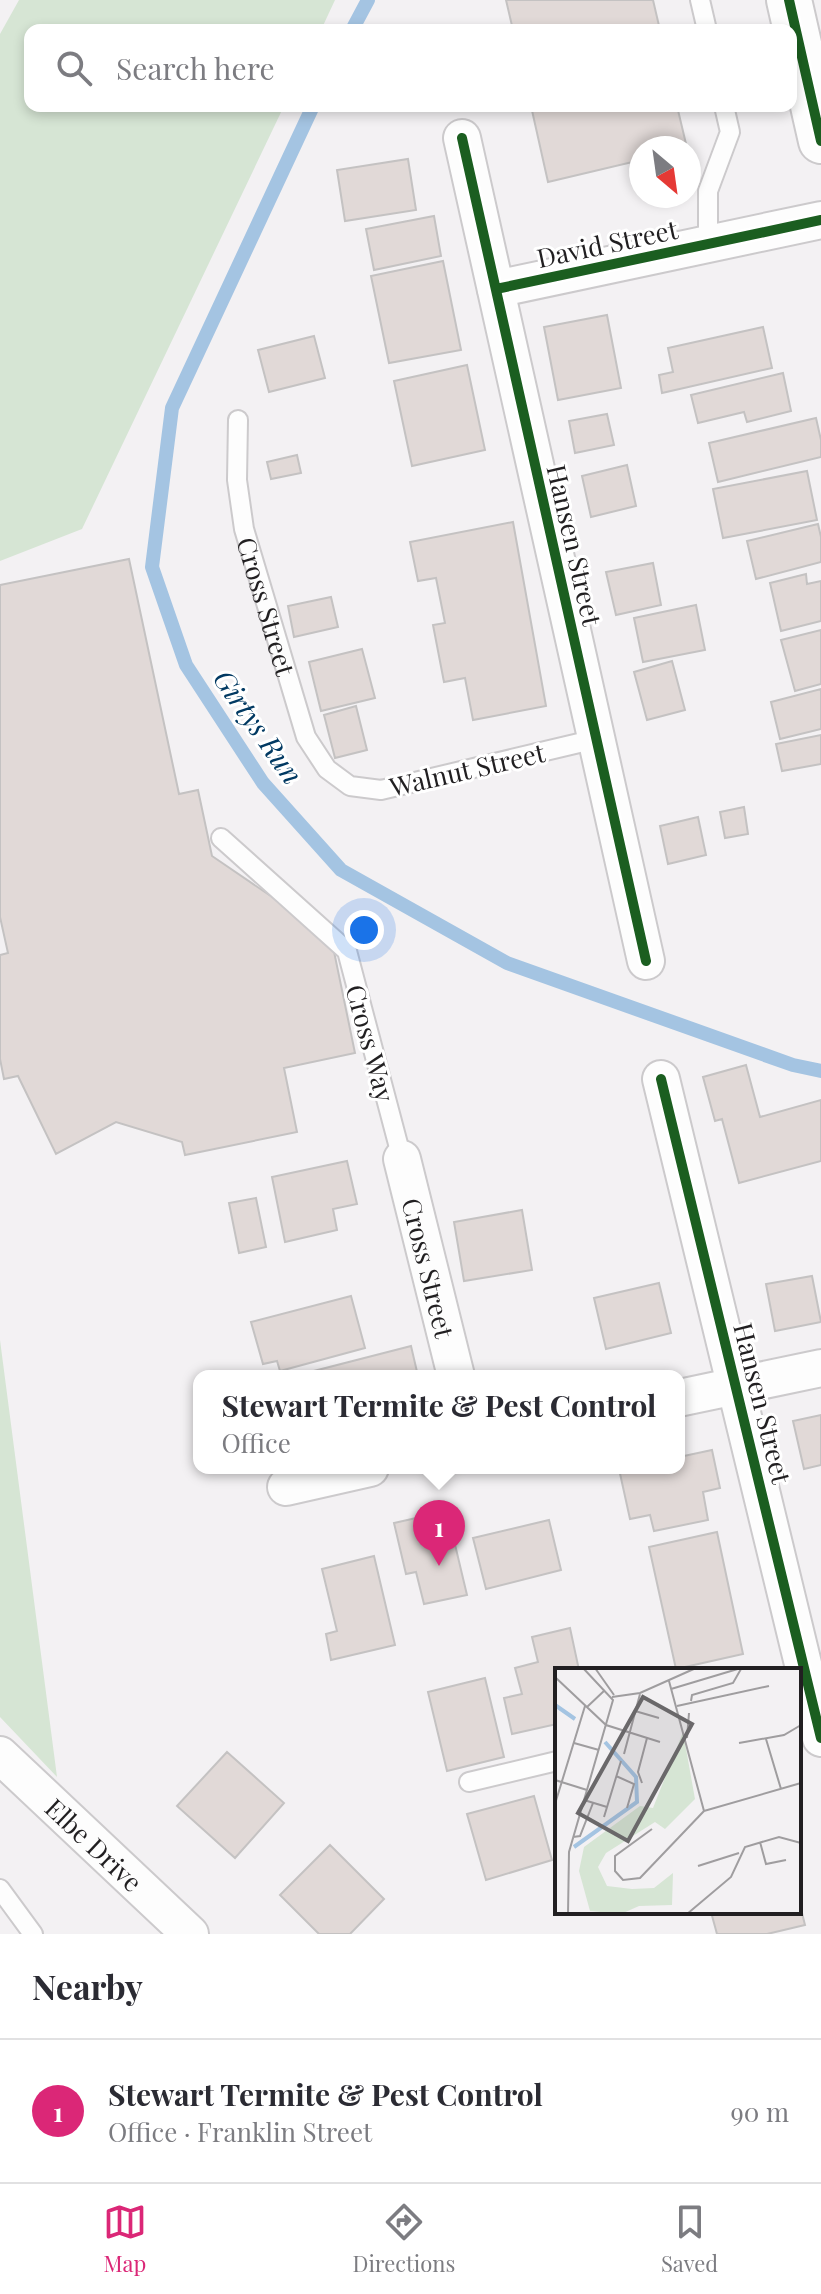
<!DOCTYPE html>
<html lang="en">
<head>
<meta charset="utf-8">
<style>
  body { margin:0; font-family:"Playfair Display",serif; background:#f2f2f3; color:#2b2b33 }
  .compass { position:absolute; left:629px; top:136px; width:72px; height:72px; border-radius:50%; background:#fff; box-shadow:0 4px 12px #0003; rotate:151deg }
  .you { position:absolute; left:364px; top:930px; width:28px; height:28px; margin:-20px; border:6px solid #fff; border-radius:50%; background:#1a73e8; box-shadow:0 0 0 12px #1a73e833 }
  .badge { display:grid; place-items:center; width:52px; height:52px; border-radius:50%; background:#db2777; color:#fff; font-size:26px; font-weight:700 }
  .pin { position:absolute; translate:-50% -66px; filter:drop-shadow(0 2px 4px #0008) }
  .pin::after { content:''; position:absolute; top:42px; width:28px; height:24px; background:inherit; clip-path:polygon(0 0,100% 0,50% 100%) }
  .popup { position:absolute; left:193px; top:1370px; width:492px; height:104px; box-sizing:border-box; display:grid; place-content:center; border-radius:16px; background:#fff; filter:drop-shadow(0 2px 6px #0005); font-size:26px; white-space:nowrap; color:#7c7c81 }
  .popup b { font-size:30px; color:#2b2b33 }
  .popup::after { content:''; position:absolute; left:50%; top:100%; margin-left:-16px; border:16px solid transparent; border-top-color:#fff }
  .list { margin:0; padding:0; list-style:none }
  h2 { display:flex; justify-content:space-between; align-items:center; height:104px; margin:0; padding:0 32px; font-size:34px }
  h2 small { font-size:26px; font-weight:400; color:#7c7c81 }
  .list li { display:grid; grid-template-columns:52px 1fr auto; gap:24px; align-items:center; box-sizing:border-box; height:144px; padding:0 32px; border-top:2px solid #e1e1e2 }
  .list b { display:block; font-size:30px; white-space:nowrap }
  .list p { margin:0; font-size:26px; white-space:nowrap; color:#7c7c81 }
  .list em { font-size:26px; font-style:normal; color:#7c7c81 }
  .icon { flex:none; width:44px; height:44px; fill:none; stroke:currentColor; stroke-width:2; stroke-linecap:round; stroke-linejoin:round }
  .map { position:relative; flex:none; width:821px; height:1934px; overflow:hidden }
  .search { position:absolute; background:#fff; box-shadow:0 4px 12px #0003; left:24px; right:24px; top:24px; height:88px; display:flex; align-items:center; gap:20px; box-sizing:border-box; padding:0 28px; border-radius:16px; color:#7c7c81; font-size:30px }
  .sheet { height:248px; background:#fff }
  nav { display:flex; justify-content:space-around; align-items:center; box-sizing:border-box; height:112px; border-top:2px solid #e1e1e2; background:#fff; font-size:22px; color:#7c7c81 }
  nav a { display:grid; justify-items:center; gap:4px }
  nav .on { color:#db2777 }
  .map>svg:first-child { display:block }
  .green { fill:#d6e5d4 }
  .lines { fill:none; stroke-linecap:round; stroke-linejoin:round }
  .stream { stroke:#a4c4e2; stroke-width:14 }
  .building { fill:#e1d9d7; stroke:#c4c2c2; stroke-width:2 }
  .lane-casing { stroke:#cccacc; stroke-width:22 }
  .street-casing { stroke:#cccacc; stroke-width:40 }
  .primary-casing { stroke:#cccacc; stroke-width:48 }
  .lane { stroke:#fdfdfd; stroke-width:18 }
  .street { stroke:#fdfdfd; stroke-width:36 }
  .primary { stroke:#fdfdfd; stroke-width:44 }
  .cycleway-casing { stroke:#fff; stroke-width:15 }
  .cycleway { stroke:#1b5e20; stroke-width:10 }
  .labels { text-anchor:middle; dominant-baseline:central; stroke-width:6; stroke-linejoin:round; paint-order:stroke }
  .street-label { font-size:26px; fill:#211f21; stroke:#fff }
  .water-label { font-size:28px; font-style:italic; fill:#013962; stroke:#fff }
  .inset-river { fill:none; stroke:#a4c4e2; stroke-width:4 }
  .inset-road { fill:none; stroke:#9f9d9f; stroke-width:2 }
  .view { fill:#6a686a; fill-opacity:0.15; stroke:#6a686a; stroke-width:4 }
  .inset-edge { fill:none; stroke:#211f21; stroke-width:4 }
</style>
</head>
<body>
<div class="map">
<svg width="821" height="1934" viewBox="0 0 821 1934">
  <rect width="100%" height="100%" fill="#f3f1f3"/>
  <path class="green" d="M19,0H335L321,30H30V106H284L82,529L0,561V34Z
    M0,1340L57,1777L0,1717Z"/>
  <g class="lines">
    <path class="stream" d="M352,30L368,0
      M313,106L172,408L152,567L186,665L263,783L341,870L507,963L793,1065L821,1071"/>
  </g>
  <path class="building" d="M506,0H653L660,30H513Z
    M531,106H677L687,148H641V160L548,182Z
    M408,159L416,210L345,221L337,170Z
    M434,216L441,256L374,270L366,229Z
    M443,261L461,350L389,363L371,276Z
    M607,315L621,388L558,400L544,327Z
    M763,327L772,368L662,393L659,375L673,372L668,348Z
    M314,336L325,378L269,392L258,350Z
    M467,365L485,450L412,466L394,381Z
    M783,373L791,411L747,422L744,412L698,423L691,395Z
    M607,414L614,445L575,453L569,421Z
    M816,418L821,440V457L718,482L709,443Z
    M297,455L301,473L271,479L267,462Z
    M627,465L636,506L591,517L582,476Z
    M807,471L817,520L723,538L713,489Z
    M513,522L546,706L473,720L465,678L444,682L433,625L445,623L436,578L418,581L410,542Z
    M818,524L821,537V562L756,579L747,541Z
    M129,559L179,794L198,790L212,856L331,937L355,1053L284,1068L297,1132L185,1155L182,1142L116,1122L56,1154L18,1076L4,1079L0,1059V955L8,953L0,917V585Z
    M653,563L661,605L616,615L606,572Z
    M806,574L807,584L821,581V621L781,631L770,583Z
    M331,597L338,627L294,637L288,606Z
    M696,605L705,650L643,662L634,618Z
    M821,630V684L795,691L781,640Z
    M362,649L375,698L321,711L309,662Z
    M672,661L685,710L647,720L634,672Z
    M821,689V729L780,739L771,702Z
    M356,706L367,750L335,758L324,715Z
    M821,735V764L782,771L776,744Z
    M744,807L748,834L725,838L720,812Z
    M698,817L706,855L668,864L660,826Z
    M746,1065L760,1117L821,1100V1161L739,1183L722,1119L715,1121L703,1077Z
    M347,1161L357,1204L333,1209L337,1230L285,1242L272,1177Z
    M256,1198L266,1247L239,1253L229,1203Z
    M522,1210L532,1270L464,1281L454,1222Z
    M812,1276L821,1322L775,1331L766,1284Z
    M659,1283L671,1333L606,1349L594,1298Z
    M351,1296L365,1348L280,1371L277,1361L263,1364L251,1322Z
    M411,1346L418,1376H307L306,1373Z
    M821,1415V1465L804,1469L793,1421Z
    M712,1450L720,1488L703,1492L708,1520L654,1531L650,1515L630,1519L619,1469L679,1468V1457Z
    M447,1511L467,1595L424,1604L416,1572L406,1574L394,1523Z
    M549,1520L561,1570L486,1589L473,1538Z
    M717,1532L743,1654L676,1669L649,1547Z
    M374,1556L395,1645L331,1660L326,1634L337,1631L322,1569Z
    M570,1628L579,1670H557V1724L512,1734L504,1698L522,1694L515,1668L538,1662L532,1637Z
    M485,1678L504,1757L447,1771L428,1692Z
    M227,1752L284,1803L235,1858L177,1806Z
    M534,1796L552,1860L486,1880L467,1814Z
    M330,1845L384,1899L350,1934H319L280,1895Z
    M799,1901L805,1925L767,1934H717L711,1912H799Z"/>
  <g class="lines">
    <g class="lane-casing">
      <g id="lane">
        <path d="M700,0L707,30"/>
        <path d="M708,244V191L730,132L724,106"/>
        <path id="s1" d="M238,420L237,480L244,529L306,737L327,769L350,786L381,790L596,739"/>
        <path d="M221,838L347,951L402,1159"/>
        <path d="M469,1782L557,1761"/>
        <path d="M0,1889L33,1934"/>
      </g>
    </g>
    <g class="street-casing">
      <g id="street">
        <path d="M462,138L646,961"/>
        <path d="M496,289L821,220"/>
        <path d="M661,1079L821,1738"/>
        <path id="s2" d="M402,1159L456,1376"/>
        <path d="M679,1398L821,1368"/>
        <path d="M286,1487L370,1468"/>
        <path id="s3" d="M0,1755L190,1934"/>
      </g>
    </g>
    <g class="primary-casing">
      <path id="primary" d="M789,0L821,141"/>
    </g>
    <use href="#lane" class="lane"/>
    <use href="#street" class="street"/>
    <use href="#primary" class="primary"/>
    <g class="cycleway-casing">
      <path id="cycleway" d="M789,0L821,141
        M462,138L646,961
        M496,289L821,220
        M661,1079L821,1738"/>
    </g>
    <use href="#cycleway" class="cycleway"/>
  </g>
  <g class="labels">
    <g class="street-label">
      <text transform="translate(607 243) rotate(-12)">David Street</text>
      <text transform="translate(575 545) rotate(77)">Hansen Street</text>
      <text stroke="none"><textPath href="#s1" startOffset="190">Cross Street</textPath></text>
      <text transform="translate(467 769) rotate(-13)">Walnut Street</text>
      <text transform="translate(371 1043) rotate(75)">Cross Way</text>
      <text stroke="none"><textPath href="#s2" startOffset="112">Cross Street</textPath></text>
      <text transform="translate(763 1403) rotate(76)">Hansen Street</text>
      <text stroke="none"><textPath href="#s3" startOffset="130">Elbe Drive</textPath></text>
    </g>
    <g class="water-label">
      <text transform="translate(259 726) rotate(55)">Girtys Run</text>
    </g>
  </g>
  <g transform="translate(555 1668)">
    <rect width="246" height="246" fill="#f3f1f3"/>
    <path d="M128,64L140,131L110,161L100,154L51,185L43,199L52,218L77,221L99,220L118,205L117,237L84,238L66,246L35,243L24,203L29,179L85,138L98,140Z" fill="#d6e5d4"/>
    <path class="inset-river" d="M0,37L20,51M19,179L82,134L81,109L50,74"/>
    <path class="inset-road" d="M40,0L59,27M0,9L51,57L105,74M114,13L149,143L246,115M116,21L186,0M57,29L85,25L141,0M136,33L137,27L178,15L186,1M122,38L214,18M32,39L50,22M80,43L104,50M132,70L134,45M211,71L226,121M19,75L44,82M184,75L229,67L246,57M69,86L85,26M61,108L79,116L72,140M0,112L32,122M87,115L83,104L92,70M29,132L52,139M0,136L30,38M49,149L66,93M97,161L60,188V203L68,212L85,210L149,143M18,169L25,168L38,135M205,174L211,196L231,192M143,198L184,185M13,246L14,184L58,32L28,0M132,246L176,209L190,179L224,169L246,175"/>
    <path class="view" d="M88,29L137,56L73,173L23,145Z"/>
    <rect width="246" height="246" class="inset-edge"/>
  </g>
</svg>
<svg class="compass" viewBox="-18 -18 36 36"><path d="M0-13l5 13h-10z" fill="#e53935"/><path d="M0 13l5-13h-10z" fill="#7c7c81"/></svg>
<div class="you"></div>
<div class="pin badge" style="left:439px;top:1566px">1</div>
<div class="popup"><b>Stewart Termite &amp; Pest Control</b>Office</div>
<div class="search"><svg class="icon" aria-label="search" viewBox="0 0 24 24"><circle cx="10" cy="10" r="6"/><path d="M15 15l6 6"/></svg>Search here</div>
</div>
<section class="sheet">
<h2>Nearby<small></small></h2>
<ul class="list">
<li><span class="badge">1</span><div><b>Stewart Termite &amp; Pest Control</b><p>Office · Franklin Street</p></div><em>90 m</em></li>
</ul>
</section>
<nav>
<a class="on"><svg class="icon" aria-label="map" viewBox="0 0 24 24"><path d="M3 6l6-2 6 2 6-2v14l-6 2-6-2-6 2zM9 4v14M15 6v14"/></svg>Map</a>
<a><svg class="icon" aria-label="directions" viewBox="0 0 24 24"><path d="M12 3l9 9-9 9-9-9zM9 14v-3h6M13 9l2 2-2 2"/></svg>Directions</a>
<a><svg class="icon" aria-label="saved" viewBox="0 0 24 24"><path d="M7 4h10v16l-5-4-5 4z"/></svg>Saved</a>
</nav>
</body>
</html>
